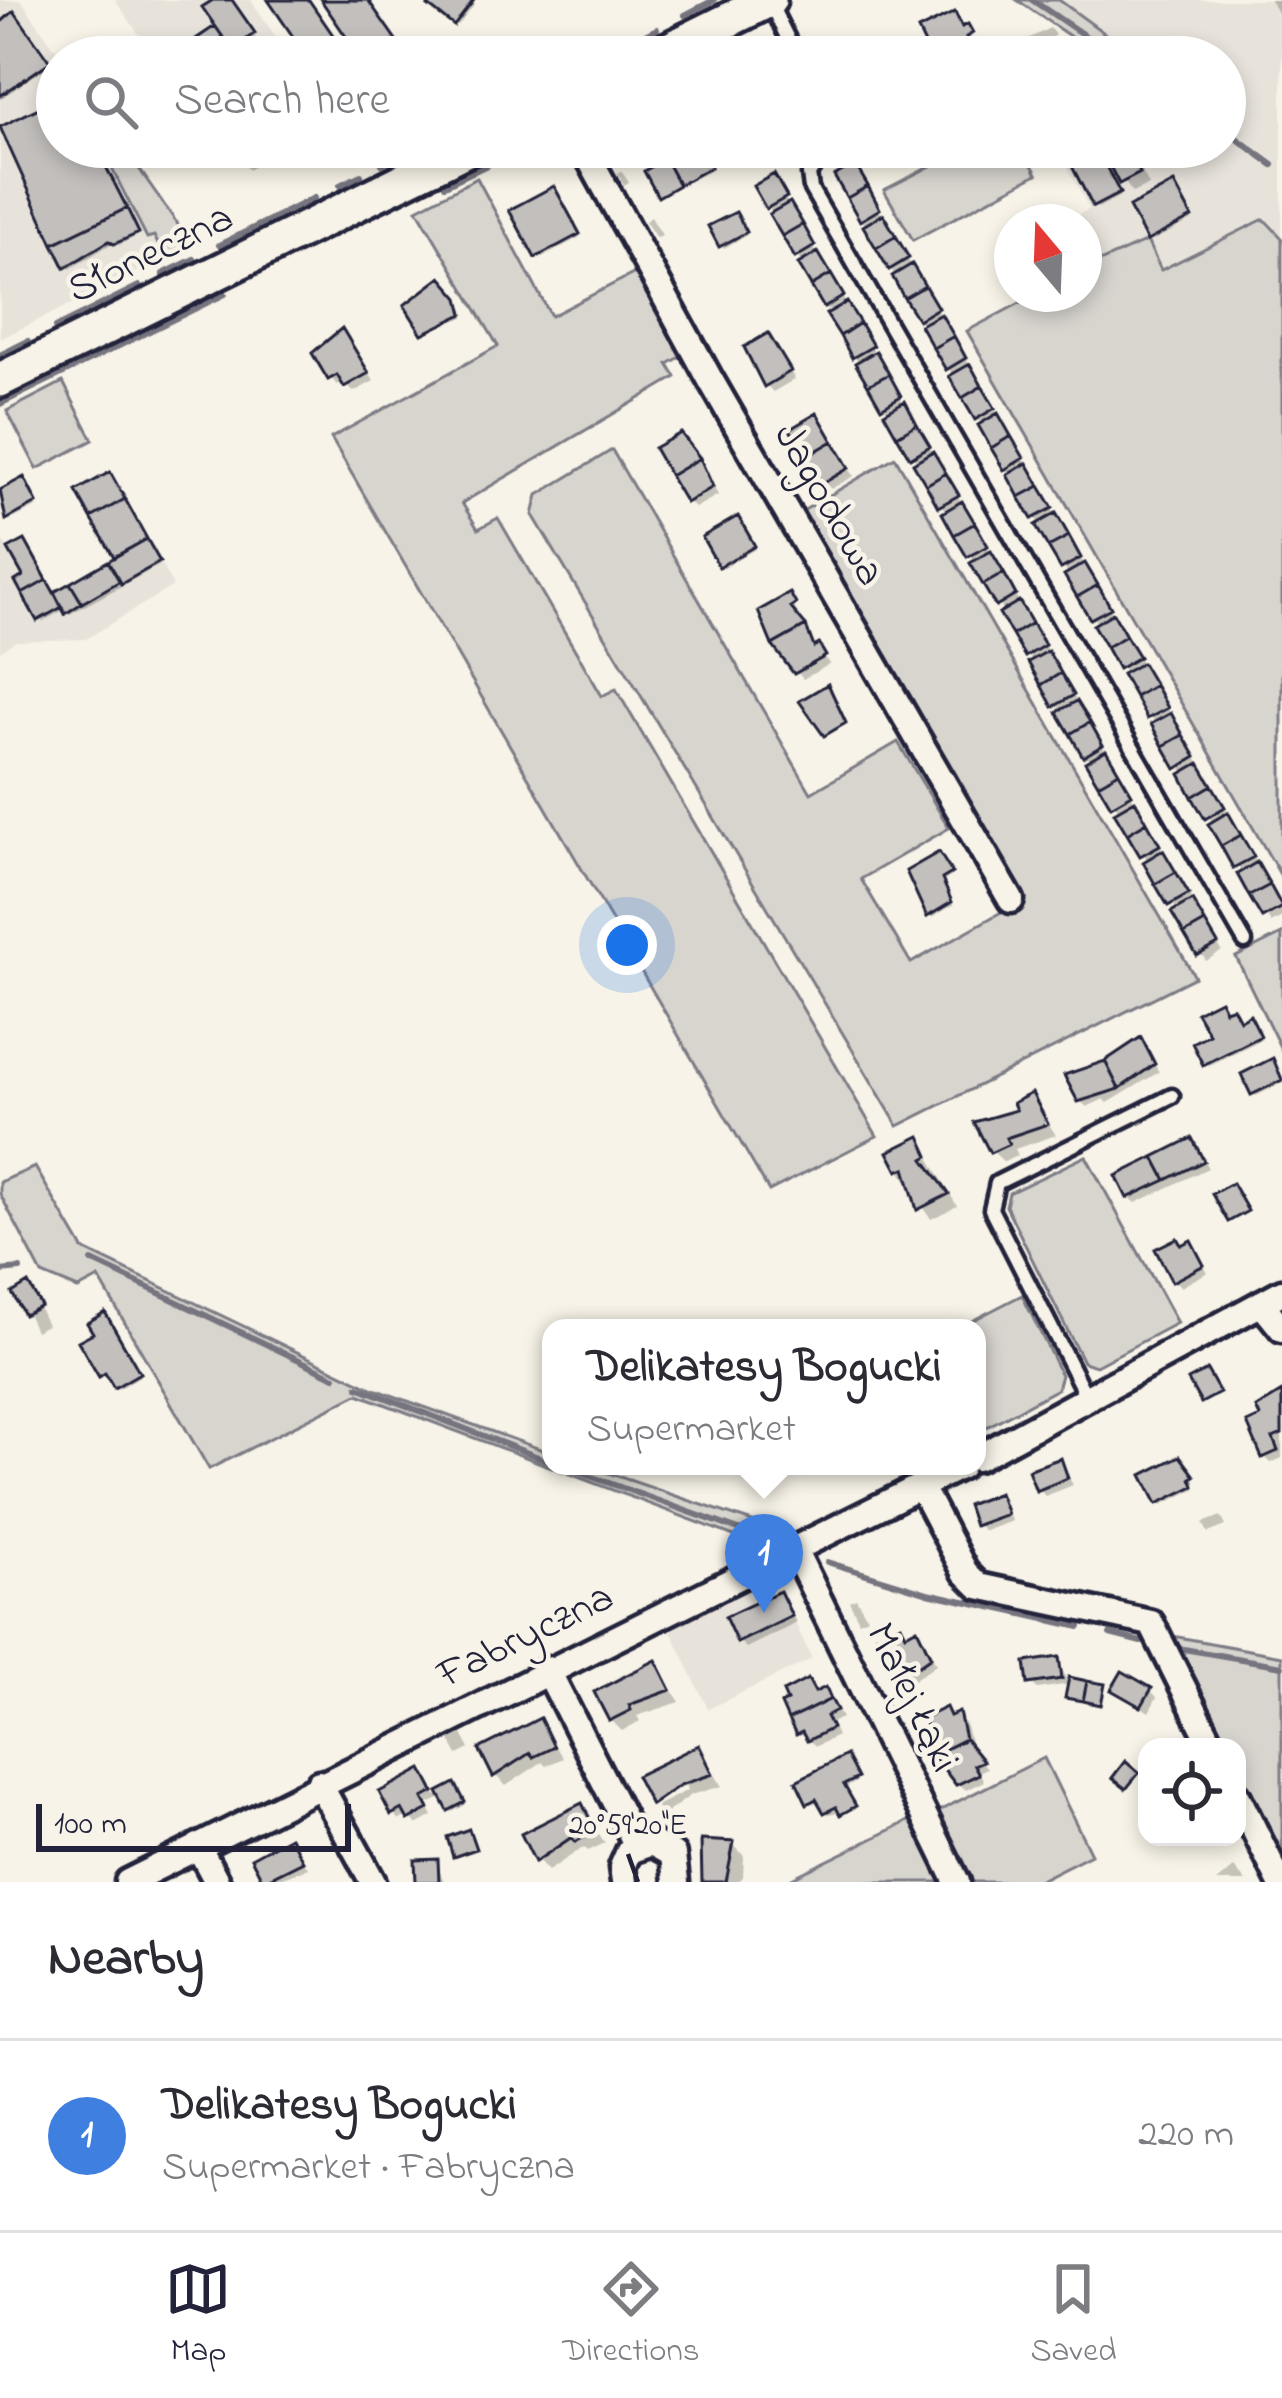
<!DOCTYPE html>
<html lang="en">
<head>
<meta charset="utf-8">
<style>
  body { margin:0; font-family:"Indie Flower",sans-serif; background:#f7f7f7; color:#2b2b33 }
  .controls { position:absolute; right:36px; bottom:36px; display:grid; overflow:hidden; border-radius:24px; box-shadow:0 6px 18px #0003 }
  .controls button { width:108px; height:108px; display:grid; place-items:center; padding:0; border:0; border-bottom:3px solid #e1e1e2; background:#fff; color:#2b2b33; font:60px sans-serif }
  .compass { position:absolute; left:994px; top:204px; width:108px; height:108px; border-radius:50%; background:#fff; box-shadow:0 6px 18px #0003; rotate:341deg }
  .scale { position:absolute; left:36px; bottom:30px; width:315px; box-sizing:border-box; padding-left:12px; border:6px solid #22223b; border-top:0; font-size:33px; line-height:42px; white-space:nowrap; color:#22223b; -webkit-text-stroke:9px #f7f3e8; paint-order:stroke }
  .you { position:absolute; left:627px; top:945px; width:42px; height:42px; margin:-30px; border:9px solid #fff; border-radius:50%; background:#1a73e8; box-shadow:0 0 0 18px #1a73e833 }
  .badge { display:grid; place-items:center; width:78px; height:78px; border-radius:50%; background:#22223b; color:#fff; font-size:39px; font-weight:700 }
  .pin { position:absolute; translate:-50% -99px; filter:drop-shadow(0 3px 6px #0008) }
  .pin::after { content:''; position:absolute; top:63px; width:42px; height:36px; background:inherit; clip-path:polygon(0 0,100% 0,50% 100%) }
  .popup { position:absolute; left:542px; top:1319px; width:444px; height:156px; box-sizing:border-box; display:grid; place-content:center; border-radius:24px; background:#fff; filter:drop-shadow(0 3px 9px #0005); font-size:39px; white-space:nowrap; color:#7c7c81 }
  .popup b { font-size:45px; color:#2b2b33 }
  .popup::after { content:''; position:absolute; left:50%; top:100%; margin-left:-24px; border:24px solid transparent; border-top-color:#fff }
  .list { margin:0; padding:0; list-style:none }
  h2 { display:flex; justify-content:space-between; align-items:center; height:156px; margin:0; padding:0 48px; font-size:51px }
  h2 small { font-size:39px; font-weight:400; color:#7c7c81 }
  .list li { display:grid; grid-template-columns:78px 1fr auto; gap:36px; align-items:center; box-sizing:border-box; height:192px; padding:0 48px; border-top:3px solid #e1e1e2 }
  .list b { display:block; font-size:45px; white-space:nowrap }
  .list p { margin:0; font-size:39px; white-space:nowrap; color:#7c7c81 }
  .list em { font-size:39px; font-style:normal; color:#7c7c81 }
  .icon { flex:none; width:66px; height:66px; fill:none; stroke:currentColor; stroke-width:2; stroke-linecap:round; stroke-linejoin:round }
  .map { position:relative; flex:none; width:1282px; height:1882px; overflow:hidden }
  .search { position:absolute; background:#fff; box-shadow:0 6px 18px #0003; left:36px; right:36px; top:36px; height:132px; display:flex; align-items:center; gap:30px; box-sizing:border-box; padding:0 42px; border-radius:66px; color:#7c7c81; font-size:45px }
  .sheet { height:348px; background:#fff }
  nav { display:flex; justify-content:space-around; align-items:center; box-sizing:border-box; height:168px; border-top:3px solid #e1e1e2; background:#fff; font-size:33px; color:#7c7c81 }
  nav a { display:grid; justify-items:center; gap:6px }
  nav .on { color:#22223b }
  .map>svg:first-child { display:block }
  .built { fill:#e7e3db }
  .green { fill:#d8d5cf; stroke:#7d7c85; stroke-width:3 }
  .shadow { fill:#0003 }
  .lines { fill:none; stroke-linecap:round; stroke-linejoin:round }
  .stream { stroke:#76747f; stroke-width:6 }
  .building { fill:#c2bfbd; stroke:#22223b; stroke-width:3 }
  .service-casing { stroke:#22223b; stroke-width:21 }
  .minor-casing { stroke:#22223b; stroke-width:33 }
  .secondary-casing { stroke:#22223b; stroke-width:42 }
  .service { stroke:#f7f3e8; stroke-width:12 }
  .minor { stroke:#f7f3e8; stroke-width:24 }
  .secondary { stroke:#f7f3e8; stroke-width:33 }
  .ticks { fill:none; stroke:#22223b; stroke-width:4.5 }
  .labels { text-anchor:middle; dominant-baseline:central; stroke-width:9; stroke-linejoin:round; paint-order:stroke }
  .street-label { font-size:42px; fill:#22223b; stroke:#f7f3e8 }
  .ticks-label { font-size:30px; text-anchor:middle; fill:#22223b; stroke:#f7f3e8; stroke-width:9; stroke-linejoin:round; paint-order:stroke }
</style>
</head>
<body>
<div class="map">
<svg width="1282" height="1882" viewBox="0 0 1282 1882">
  <rect width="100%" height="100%" fill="#f7f3e8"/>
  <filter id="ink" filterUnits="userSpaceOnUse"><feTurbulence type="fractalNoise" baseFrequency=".00833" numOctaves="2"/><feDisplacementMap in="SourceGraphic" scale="24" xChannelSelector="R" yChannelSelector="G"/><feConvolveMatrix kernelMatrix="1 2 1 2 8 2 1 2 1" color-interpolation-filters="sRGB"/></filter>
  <g filter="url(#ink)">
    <path class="built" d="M0,0H21L61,57L57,147H101L146,238L153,235L165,258L0,339Z
      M115,0H251L289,57H155Z
      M1059,0H1282V238L1264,219L1160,270L1147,241L1089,266L1084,222H1063L1089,209L1057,147H1225V57H1137Z
      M0,536L23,576L15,581L37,621L61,607L66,613L160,562L173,586L86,639L15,641L0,651Z
      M746,1590L754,1604L780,1591L812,1659L708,1709L669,1627Z"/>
    <path class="green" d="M1017,0H1059L1137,57H1100Z
      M101,147H124L192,245L165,258L154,236L147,238Z
      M968,147H1022L1037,174L913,240L884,190Z
      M477,178L551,316L637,272L684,355L668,364L676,377L462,503L478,529L498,518L602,696L616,689L877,1136L769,1191L331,438L498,346L417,209Z
      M1264,219L1282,238V878L967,331L1037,294H1084V269L1147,241L1161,270Z
      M63,382L93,440L37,469L7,411Z
      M612,450L811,793L898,742L949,828L861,879L911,963L1026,898L801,512L895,457L1195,977L898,1126L533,515L538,495Z
      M1282,934V1051L1236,957Z
      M1086,1156L1177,1323L1096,1366L1083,1362L1006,1206L1009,1193Z
      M35,1167L83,1249L372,1388L551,1453V1466H588L776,1530L750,1542L358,1394L209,1469L99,1278L78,1289L42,1274L0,1194V1182Z
      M1022,1295L1061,1375L1057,1389L983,1429L977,1418V1328H958Z
      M1167,1635L1282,1656V1864L1237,1773V1747H1224Z
      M1044,1758L1091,1854L1036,1882H973L937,1812Z
      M913,1819L944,1882H794L792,1878Z"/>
    <path class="shadow" d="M218,0H230L256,37L227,57H204L194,44L219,26Z
      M437,0H471L475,4L458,26L432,6Z
      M1270,0H1282V22Z
      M15,16L50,65L0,99V26Z
      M1050,28L1055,35L1031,52L1024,41Z
      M962,30L973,36L967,40L972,50L935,57Z
      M57,103V147H95L139,235L119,245L114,242L70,269L3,129Z
      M230,147H277L249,170Z
      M1065,147H1095L1120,196L1098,208Z
      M1103,147H1187L1142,172L1149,185L1132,193Z
      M705,159L712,170L660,195L694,162Z
      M855,168L1282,906V917L1271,923L862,219Z
      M621,171L629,182L624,185L617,173Z
      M773,178L1222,951L1206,961L769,207Z
      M1176,190L1192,220L1152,241L1149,239Z
      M556,192L580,237L540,259L537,256Z
      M651,217L662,235L656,238L645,221Z
      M738,218L747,235L724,248L722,245Z
      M460,304L464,317L424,332Z
      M342,332L374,381L354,392L344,381L337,385L331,378Z
      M768,337L795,379L773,392L766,385Z
      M817,417L854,476L831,489L824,482Z
      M688,443L718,495L695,508L688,501Z
      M111,478L160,565L70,614L65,609L42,622L54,595L118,559L80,492Z
      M23,481L38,506L11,520L0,493Z
      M740,522L755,549L724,567L722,565Z
      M789,596L814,647L830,664L803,679L797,672Z
      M941,858L952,876L942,882L953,905L932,918Z
      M1226,1013L1240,1023L1252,1020L1262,1039L1208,1066Z
      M1140,1041L1159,1072L1108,1103L1104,1099L1087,1107L1080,1101L1088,1073Z
      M1275,1064L1282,1083L1256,1096L1254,1093Z
      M1031,1097L1056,1135L1015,1149L1018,1155L1004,1162L992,1151Z
      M919,1140L957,1206L931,1219L900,1170Z
      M1192,1141L1208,1168L1136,1203L1129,1197Z
      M1190,1244L1208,1272L1181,1287L1174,1280L1182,1248Z
      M30,1289L47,1325L35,1331L27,1313Z
      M107,1318L140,1376L119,1389L109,1374L101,1375L97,1334Z
      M1282,1397V1458L1271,1463L1264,1456V1419Z
      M1179,1460L1195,1479V1489L1162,1505Z
      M1060,1461L1073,1485L1045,1496L1039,1489Z
      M998,1497L1012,1521L984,1531L977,1524Z
      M1221,1516L1226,1526L1208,1533L1203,1523Z
      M779,1594L797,1623L746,1648L739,1641Z
      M856,1598L867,1617L859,1621L849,1601Z
      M900,1627L924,1639L936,1664L908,1684L888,1664Z
      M1058,1660L1067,1680L1104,1687L1103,1706L1070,1700V1684L1038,1689L1031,1683Z
      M655,1664L680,1702L637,1716L640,1721L622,1731L611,1720Z
      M808,1683L817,1695L825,1691L832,1698L842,1718L831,1723L837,1736L816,1746L798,1733L791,1703Z
      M1115,1689L1150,1690L1157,1697L1149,1712Z
      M945,1711L965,1723L972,1749L987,1768L979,1772L984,1781L966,1790L944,1771L928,1739Z
      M539,1722L563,1758L546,1766L542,1762L506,1786L495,1775Z
      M462,1734L470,1749L458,1755L450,1740Z
      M698,1748L722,1786L691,1795L664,1815L656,1806L688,1790L686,1785L653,1801Z
      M848,1762L858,1781L844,1789L856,1809L828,1814L820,1800L812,1804Z
      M421,1773L437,1796L455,1787L465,1805L452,1812L444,1797L427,1805L433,1816L417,1825L409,1815L400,1820L393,1813Z
      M581,1807L605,1843L588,1851L584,1847L548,1871L538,1860Z
      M1207,1837H1229L1217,1848Z
      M290,1841L308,1868L268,1882L266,1879Z
      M704,1843L733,1844L744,1856L743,1877L737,1882H702Z
      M436,1862L444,1882H419Z
      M1234,1868L1246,1882H1216Z"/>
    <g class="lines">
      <path class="stream" d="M1032,0L1116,57
        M685,15L714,0
        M601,57L657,29
        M1235,137L1273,165
        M382,164L416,147
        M340,185L361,175
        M445,185L525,147
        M219,245L314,198
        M163,274L194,259
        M55,328L139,286
        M0,355L28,341
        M0,404L225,294
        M92,1261L335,1377
        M0,1271L20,1269
        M358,1387L551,1462
        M562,1466L750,1534
        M827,1562L928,1593L1080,1627
        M1110,1634L1141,1642
        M1178,1648L1282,1666"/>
    </g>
    <path class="building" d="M213,0H232L255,33L232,50L202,7Z
      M268,0H309L348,57H307Z
      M321,0H368L408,57H360Z
      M433,0H474L454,26L428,6Z
      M14,11L50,62L0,96V23Z
      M955,12L962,27L968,24L973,33L966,37L971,47L951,57H931L918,30Z
      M215,26L232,50L221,57H200L190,43Z
      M57,99V147H96L127,208L53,244L0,127Z
      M687,147L693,158L703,153L711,167L679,185L665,159Z
      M1062,147H1096L1120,193L1093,207Z
      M1100,147H1127L1140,173L1119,184Z
      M1130,147H1163L1167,155L1141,169Z
      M665,159L679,185L658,197L644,171Z
      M855,164L868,186L847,198L834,176Z
      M774,174L787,197L766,209L753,186Z
      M1174,183L1192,217L1147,241L1129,207Z
      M554,186L580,234L535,258L509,210Z
      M868,186L880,209L860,221L847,198Z
      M790,202L803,224L782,236L769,214Z
      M127,208L139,233L114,244L109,241L65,268L53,244Z
      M736,212L747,232L719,247L708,226Z
      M883,214L896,236L876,248L863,226Z
      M803,224L815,246L795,258L782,236Z
      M896,236L909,258L889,270L876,248Z
      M818,252L831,274L811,286L798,264Z
      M912,264L925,286L904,298L892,276Z
      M831,274L844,296L824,308L811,286Z
      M441,277L459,298L463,314L422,334L404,305Z
      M925,286L938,308L918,320L904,298Z
      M847,302L860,323L840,336L826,314Z
      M941,314L954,336L933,348L920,325Z
      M860,323L873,346L852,358L840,336Z
      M342,328L369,373L344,387L337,375L328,380L312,353Z
      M768,333L791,371L764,387L744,347Z
      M954,336L966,358L946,370L933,348Z
      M876,351L889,374L868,385L855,363Z
      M970,364L982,386L962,398L949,376Z
      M889,374L901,396L881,408L868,385Z
      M982,386L995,408L975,420L962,398Z
      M905,401L917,424L897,436L884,413Z
      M817,413L833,441L804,458L790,429Z
      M998,413L1011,436L991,448L978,425Z
      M917,424L930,446L910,458L897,436Z
      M681,433L700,458L670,476L654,448Z
      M1011,436L1024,458L1004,470L991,448Z
      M833,441L849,468L822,484L804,458Z
      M933,451L946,473L926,485L913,463Z
      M700,458L713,487L686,503L670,476Z
      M1027,463L1040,486L1019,497L1007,475Z
      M110,472L125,499L91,518L76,491Z
      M946,473L959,495L938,507L926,485Z
      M24,477L37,503L6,520L0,490Z
      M1040,486L1053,508L1032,519L1019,497Z
      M125,499L147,539L114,557L91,518Z
      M962,501L975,523L954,535L942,513Z
      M1056,513L1069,536L1048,547L1035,525Z
      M738,516L755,546L719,567L702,537Z
      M975,523L988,546L967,557L954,535Z
      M1069,536L1081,558L1061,569L1048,547Z
      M147,539L160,562L121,584L108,561Z
      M25,540L47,580L22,594L15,581L23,576L8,549Z
      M991,551L1004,573L983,585L970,563Z
      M108,561L120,581L82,603L70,583Z
      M1085,563L1098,585L1077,597L1064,575Z
      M1004,573L1016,595L996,607L983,585Z
      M47,580L62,607L37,621L22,594Z
      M70,583L82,603L65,614L54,592Z
      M1098,585L1111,608L1090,619L1077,597Z
      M790,593L796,604L791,608L806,626L772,645L758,611Z
      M1019,601L1032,623L1012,635L999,613Z
      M1113,613L1126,636L1106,647L1093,625Z
      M1032,623L1045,645L1025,657L1012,635Z
      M806,626L814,647L819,644L826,656L794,674L772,645Z
      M1126,636L1139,657L1118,669L1106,647Z
      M1048,651L1061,673L1041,685L1028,662Z
      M1142,663L1155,685L1135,697L1122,674Z
      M1061,673L1074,695L1053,707L1041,685Z
      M828,684L846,723L824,736L799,701Z
      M1155,685L1168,708L1147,719L1135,697Z
      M1077,701L1090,722L1070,734L1057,712Z
      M1171,713L1183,735L1163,746L1151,724Z
      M1090,722L1103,745L1083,757L1070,734Z
      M1183,735L1196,757L1176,769L1163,746Z
      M1106,750L1119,772L1098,784L1085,762Z
      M1199,763L1212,785L1192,797L1180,774Z
      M1119,772L1132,794L1111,806L1098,784Z
      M1212,785L1225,807L1205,819L1192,797Z
      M1135,800L1147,822L1127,834L1114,812Z
      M1228,812L1241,835L1221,846L1208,824Z
      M1147,822L1160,845L1140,856L1127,834Z
      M1241,835L1254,857L1233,868L1221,846Z
      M1163,850L1176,872L1155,884L1143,862Z
      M939,852L952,873L942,879L952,902L927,917L906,871Z
      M1257,862L1270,885L1249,896L1237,874Z
      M1176,872L1189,894L1168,906L1155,884Z
      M1270,885L1282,907L1262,918L1249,896Z
      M1192,900L1205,922L1184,934L1171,912Z
      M1205,922L1218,944L1197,956L1184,934Z
      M1220,1000L1225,1010L1233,1007L1240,1020L1250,1014L1261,1036L1203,1065L1192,1043L1209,1034L1196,1012Z
      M1141,1037L1155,1064L1119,1089L1105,1061Z
      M1273,1058L1282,1080L1251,1095L1241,1074Z
      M1105,1061L1119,1089L1078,1102L1064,1075Z
      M1032,1093L1048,1124L1006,1138L1009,1144L990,1153L974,1122L1016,1110L1013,1103Z
      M920,1136L929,1156L924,1159L949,1194L917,1210L905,1168L898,1171L888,1152Z
      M1192,1138L1204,1161L1166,1180L1154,1157Z
      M1154,1157L1166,1180L1127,1198L1116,1176Z
      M1232,1183L1248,1211L1228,1222L1212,1194Z
      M1177,1238L1181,1245L1191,1240L1204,1265L1172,1282L1155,1249Z
      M28,1283L41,1306L24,1315L12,1293Z
      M105,1312L140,1373L114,1388L105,1373L99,1377L78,1341L93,1333L87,1323Z
      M1207,1370L1220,1393L1201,1403L1188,1380Z
      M1282,1392V1434L1273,1438L1278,1451L1262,1458L1247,1423L1260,1417L1256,1408Z
      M1180,1456L1195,1476L1191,1478L1194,1486L1157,1504L1142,1475Z
      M1061,1458L1068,1478L1036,1491L1028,1470Z
      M999,1493L1007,1514L974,1526L967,1505Z
      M780,1591L792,1616L737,1643L725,1617Z
      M901,1624L906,1634L917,1628L931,1657L899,1679L891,1663L886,1665L877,1635Z
      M1059,1657L1062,1679L1028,1684L1025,1662Z
      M656,1660L671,1690L629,1705L631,1710L609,1721L594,1692Z
      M1122,1671L1152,1688L1141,1707L1111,1690Z
      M1069,1677L1087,1681L1083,1701L1065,1698Z
      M808,1679L815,1692L826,1687L831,1699L788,1720L781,1704L787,1701L783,1692Z
      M1087,1681L1105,1684L1101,1705L1083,1701Z
      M831,1699L837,1710L826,1716L832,1728L807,1741L802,1732L796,1735L788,1720Z
      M946,1707L950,1716L959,1712L965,1739L933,1755L924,1718Z
      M540,1718L554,1747L533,1757L530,1753L493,1777L479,1749Z
      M965,1739L983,1761L974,1765L979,1774L956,1785L933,1755Z
      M699,1745L713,1774L680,1785L651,1805L636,1776Z
      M846,1755L858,1778L844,1785L856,1806L840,1815L836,1807L824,1813L816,1799L807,1804L796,1781Z
      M1125,1761L1139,1773L1126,1789L1112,1778Z
      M422,1769L434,1792L423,1798L429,1809L408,1820L402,1809L391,1815L379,1792Z
      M455,1783L465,1802L448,1811L438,1792Z
      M582,1803L596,1831L575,1842L572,1837L535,1862L521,1834Z
      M469,1829L476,1849L453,1857L447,1837Z
      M290,1837L303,1861L263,1881L251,1858Z
      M701,1840L734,1842L726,1882H702Z
      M438,1859L439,1882H416L415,1860Z"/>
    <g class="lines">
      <g class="service-casing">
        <path id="service" d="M769,1L797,57
          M828,147L809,174L811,189L1245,942
          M1087,1398L991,1209L997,1183L1172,1096"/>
      </g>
      <g class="minor-casing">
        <path id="minor" d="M583,147L710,379L1011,900
          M1261,1303L1282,1329
          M977,1458L1282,1292
          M921,1487L965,1572L979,1586L1151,1623L1213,1747
          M794,1549L957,1882
          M547,1669L637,1846
          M319,1783L373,1882
          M1237,1795L1280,1882
          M198,1846L217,1882
          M128,1882L961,1466
          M624,1882L622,1867L629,1851L652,1843L673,1855L676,1882"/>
      </g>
      <g class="secondary-casing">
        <path id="secondary" d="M654,57L769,0
          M0,380L471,147"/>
      </g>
      <use href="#service" class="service"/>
      <use href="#minor" class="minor"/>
      <use href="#secondary" class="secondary"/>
    </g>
  </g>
  <path class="ticks" d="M628,1854L638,1882"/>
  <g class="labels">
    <g class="street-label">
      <text transform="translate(151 255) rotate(-26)">Słoneczna</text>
      <text transform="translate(828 505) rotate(60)">Jagodowa</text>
      <text transform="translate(526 1637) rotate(-26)">Fabryczna</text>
      <text transform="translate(911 1698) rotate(64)">Małej Łąki</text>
    </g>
  </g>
  <g class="ticks-label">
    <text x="628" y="1834">20°59'20"E</text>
  </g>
</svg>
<div class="controls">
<button><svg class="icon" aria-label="locate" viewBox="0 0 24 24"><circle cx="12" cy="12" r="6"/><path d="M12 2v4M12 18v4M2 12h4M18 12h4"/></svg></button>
</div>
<svg class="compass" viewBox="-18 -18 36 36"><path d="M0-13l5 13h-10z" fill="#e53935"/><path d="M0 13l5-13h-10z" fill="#7c7c81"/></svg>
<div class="scale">100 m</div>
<div class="you"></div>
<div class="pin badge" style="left:764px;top:1613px;background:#3f7fe0">1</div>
<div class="popup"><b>Delikatesy Bogucki</b>Supermarket</div>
<div class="search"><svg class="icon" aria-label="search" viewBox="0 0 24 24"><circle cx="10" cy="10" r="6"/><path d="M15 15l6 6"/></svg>Search here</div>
</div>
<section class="sheet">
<h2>Nearby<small></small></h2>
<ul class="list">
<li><span class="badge" style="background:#3f7fe0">1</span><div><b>Delikatesy Bogucki</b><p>Supermarket · Fabryczna</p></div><em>220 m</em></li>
</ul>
</section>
<nav>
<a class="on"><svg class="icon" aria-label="map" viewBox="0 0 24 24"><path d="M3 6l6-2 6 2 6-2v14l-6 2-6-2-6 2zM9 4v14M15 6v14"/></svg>Map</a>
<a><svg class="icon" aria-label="directions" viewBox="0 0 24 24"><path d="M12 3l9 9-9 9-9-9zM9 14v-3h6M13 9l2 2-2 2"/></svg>Directions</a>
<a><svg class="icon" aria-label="saved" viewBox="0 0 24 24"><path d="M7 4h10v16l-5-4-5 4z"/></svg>Saved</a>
</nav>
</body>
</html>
